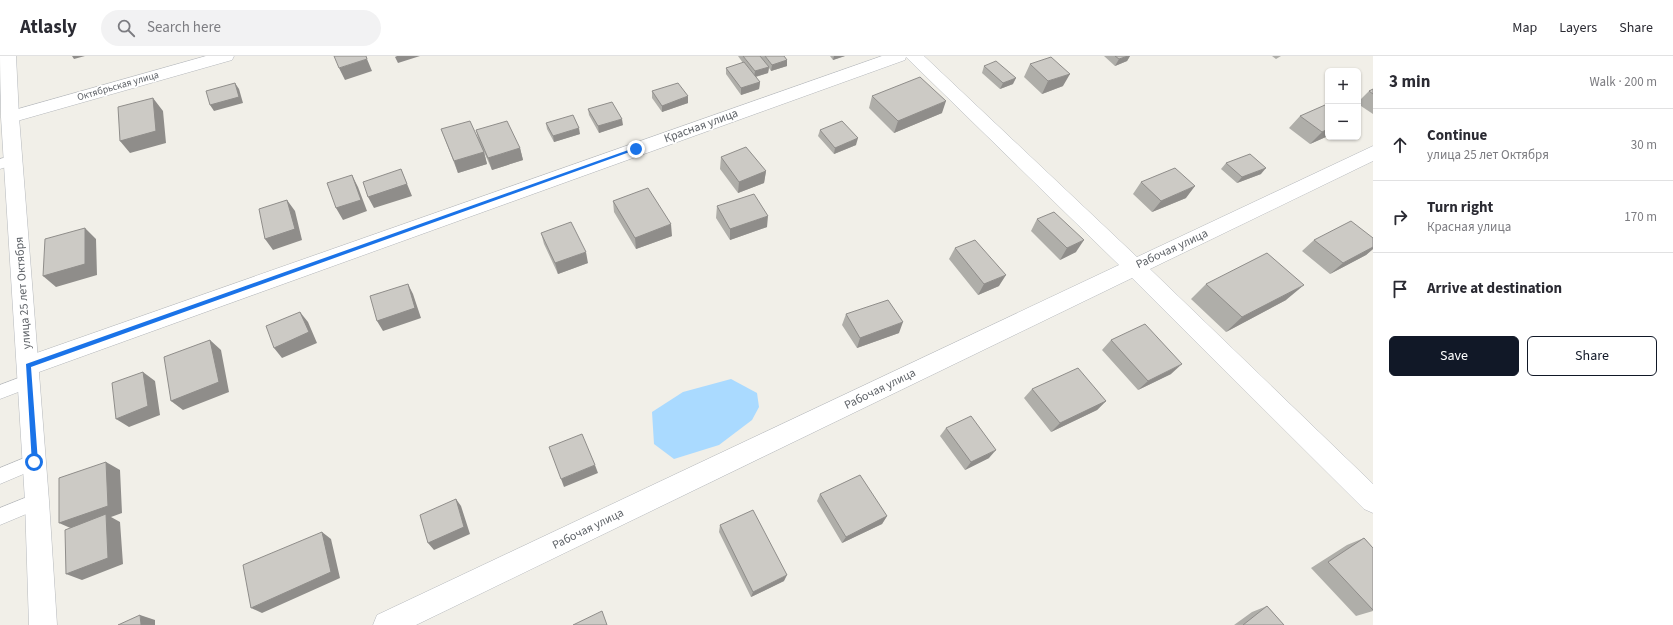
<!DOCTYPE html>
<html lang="en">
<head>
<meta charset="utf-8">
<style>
  body { margin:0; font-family:"Source Sans 3",sans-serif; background:#f2f2f3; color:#2b2b33 }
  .controls { position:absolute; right:12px; top:12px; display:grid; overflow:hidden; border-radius:6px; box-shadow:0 1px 3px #0004 }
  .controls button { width:36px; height:36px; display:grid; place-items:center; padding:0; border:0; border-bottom:1px solid #e1e1e2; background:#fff; color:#2b2b33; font:20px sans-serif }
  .stop { position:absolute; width:12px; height:12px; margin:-9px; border:3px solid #1a73e8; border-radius:50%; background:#fff }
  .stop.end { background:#1a73e8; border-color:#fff; box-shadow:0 1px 4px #0008 }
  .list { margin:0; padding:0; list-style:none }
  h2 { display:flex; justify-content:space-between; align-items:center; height:52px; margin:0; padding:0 16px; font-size:17px }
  h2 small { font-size:13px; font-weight:400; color:#7c7c81 }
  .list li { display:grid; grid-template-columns:26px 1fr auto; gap:12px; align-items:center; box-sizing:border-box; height:72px; padding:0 16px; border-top:1px solid #e1e1e2 }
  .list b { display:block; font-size:15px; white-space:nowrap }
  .list p { margin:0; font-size:13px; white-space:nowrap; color:#7c7c81 }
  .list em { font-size:13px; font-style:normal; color:#7c7c81 }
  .actions { display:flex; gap:8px; padding:12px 16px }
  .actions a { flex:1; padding:9px 0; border:1px solid #111827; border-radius:6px; text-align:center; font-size:14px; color:#111827 }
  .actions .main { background:#111827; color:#fff }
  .icon { flex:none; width:22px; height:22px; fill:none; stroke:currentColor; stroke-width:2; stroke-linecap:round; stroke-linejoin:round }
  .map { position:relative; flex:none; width:1373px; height:569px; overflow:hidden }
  header { display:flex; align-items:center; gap:24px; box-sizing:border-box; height:56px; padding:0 20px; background:#fff; border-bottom:1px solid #e1e1e2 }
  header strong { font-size:19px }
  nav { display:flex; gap:22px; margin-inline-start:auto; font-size:14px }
  .search { width:280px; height:36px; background:#f2f2f3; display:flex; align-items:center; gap:10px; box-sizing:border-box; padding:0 14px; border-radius:22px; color:#7c7c81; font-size:15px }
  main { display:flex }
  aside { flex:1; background:#fff }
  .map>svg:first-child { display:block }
  .water { fill:#aadaff }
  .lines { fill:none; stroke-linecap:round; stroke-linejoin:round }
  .service-casing { stroke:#b5b8bc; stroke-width:1 }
  .minor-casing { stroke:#b5b8bc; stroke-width:1 }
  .tertiary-casing { stroke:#b5b8bc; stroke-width:1 }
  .service { fill:#fff; fill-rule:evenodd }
  .minor { fill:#fff; fill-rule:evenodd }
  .tertiary { fill:#fff; fill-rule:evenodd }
  .wall { fill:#afaea9 }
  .shaded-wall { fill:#8f8d8a }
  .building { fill:#cccac5; stroke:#8f8d8a }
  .route { fill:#1a73e8 }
  .labels { text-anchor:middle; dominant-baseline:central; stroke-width:3.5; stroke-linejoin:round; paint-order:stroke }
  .far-street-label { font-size:10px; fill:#5f6368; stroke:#fff }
  .street-label { font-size:12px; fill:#5f6368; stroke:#fff }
</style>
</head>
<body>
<header>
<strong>Atlasly</strong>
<div class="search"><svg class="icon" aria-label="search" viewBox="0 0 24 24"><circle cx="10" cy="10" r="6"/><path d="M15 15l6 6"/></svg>Search here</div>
<nav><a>Map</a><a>Layers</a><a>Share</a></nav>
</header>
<main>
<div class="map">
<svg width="1373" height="569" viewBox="0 0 1373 569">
  <rect width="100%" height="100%" fill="#f1efe8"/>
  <path class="water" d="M731,323L757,337L759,351L752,364L719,389L674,403L654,388L652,356L683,336Z"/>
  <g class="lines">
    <g class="service-casing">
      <path id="service" d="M14,99L19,101L20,104L19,107L0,113V103Z
        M29,318L34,320L37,325L34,330L0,343V329Z
        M34,398L40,401L42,406L40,411L0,428V412Z
        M37,437L43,439L46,445L43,451L0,469V452Z"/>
    </g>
    <g class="minor-casing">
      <path id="minor" d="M206,0H234L232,4L10,67L4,65L1,61L4,57Z
        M882,0H924L1137,201L1373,90V105L1150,213L1373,428V457L1364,453L1132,222L416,569H373L377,559L1119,209L906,1L905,4L28,320L20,317L17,310L20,303L28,300Z"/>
    </g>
    <g class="tertiary-casing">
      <path id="tertiary" d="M0,0H16L19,61L49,445L57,569H29L25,445L1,61Z"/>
    </g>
    <use href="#service" class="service"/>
    <use href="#minor" class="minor"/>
    <use href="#tertiary" class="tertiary"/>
  </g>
  <path class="wall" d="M738,0H784L787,4V10L771,15L769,12L768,17L756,21L760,26L759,33L741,39L726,18V12L743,7Z
    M830,0H845L833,4Z
    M1104,0H1130L1127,5L1115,10Z
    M1272,0H1281L1276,3Z
    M1030,8L1063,30L1042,38L1024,21Z
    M984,10L1013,28L1000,33L982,17Z
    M1373,33V58L1358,48V46L1369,35Z
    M652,35L688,47L662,56L652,42Z
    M872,40L942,57L894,77L869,52Z
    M1328,51V80L1310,88L1289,72L1300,60Z
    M588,53L623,69L599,77L589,59Z
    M546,67L580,78L554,86L547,73Z
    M441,73L479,86L476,74L520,92L523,104L492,114L484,96L487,108L458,117Z
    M820,74L856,89L834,98L818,80Z
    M721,101L766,115L764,127L738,137L720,113Z
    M1226,107L1261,118L1237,127L1221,113Z
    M1141,126L1186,142L1152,156L1133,138Z
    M613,145L672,180L636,193L614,156Z
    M717,150L767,171L730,184L716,162Z
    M1037,163L1076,196L1060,204L1031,175Z
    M541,177L588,207L558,218L544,188Z
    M1373,182V193L1366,199L1330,218L1302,195L1314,184Z
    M955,192L999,230L978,239L949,203Z
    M1206,228L1286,244L1226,276L1191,243Z
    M846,258L899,277L857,292L842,269Z
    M1111,284L1171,318L1138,334L1102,294Z
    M1032,333L1106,345L1097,354L1051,376L1024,342Z
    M946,372L989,402L965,414L940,380Z
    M820,438L887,460L882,468L842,487L817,445Z
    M720,469L784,525L751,541L719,476Z
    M1364,482L1373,492V555L1356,560L1311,512L1347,489Z
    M1267,550L1284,569H1234L1252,556Z"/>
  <path class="shaded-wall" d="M72,0H85L74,3Z
    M397,0H420L398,7L395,1Z
    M834,0H845L833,4Z
    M1128,0H1130L1127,5L1115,10L1119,3Z
    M367,3L372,15L345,24L339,12Z
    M787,4V10L771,15L772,9Z
    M769,11L768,17L754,21L755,15Z
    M1070,18L1063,30L1042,38L1048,25Z
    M1016,22L1013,28L1000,33L1003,27Z
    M760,26L759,33L741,39V32Z
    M235,27L239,33L243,47L214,55L210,49Z
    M688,40V47L662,56V50Z
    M153,42L163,55L166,87L130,97L120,85Z
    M946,45L942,57L894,77L898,65Z
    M622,63L623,69L599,77L598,70Z
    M579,72L580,78L554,86L553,80Z
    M1328,73V80L1310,88L1322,76Z
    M858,82L856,89L834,98L835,92Z
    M520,92L523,104L492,114L488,102Z
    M484,96L487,108L458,117L454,105Z
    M1266,112L1261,118L1237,127L1242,121Z
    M401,113L412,140L374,152L368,141Z
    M766,115L764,127L738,137L739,126Z
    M352,119L358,131L367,155L343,164L336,152Z
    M1195,130L1186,142L1152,156L1161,145Z
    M287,144L295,155L302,184L273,194L265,183Z
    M768,160L767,171L730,184V173Z
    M671,168L672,180L636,193L635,182Z
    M85,172L96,183L97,219L56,231L43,220Z
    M1084,184L1076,196L1060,204L1067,192Z
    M1373,191V193L1366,199L1330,218L1343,207Z
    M586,196L588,207L558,218L555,207Z
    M1006,219L999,230L978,239L984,228Z
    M408,228L413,238L421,262L383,275L377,265Z
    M1304,229L1286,244L1226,276L1242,261Z
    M300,256L308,266L317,287L282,302L274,292Z
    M903,266L899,277L857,292L860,282Z
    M210,284L221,294L229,336L183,354L171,345Z
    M1182,308L1171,318L1138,334L1148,325Z
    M143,316L155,325L160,359L129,371L116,363Z
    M1106,345L1097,354L1051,376L1060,367Z
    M996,394L989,402L965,414L971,406Z
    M106,406L120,414L122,457L111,461L120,466L123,508L82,524L66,518L75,474L59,467Z
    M595,409L598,417L564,431L561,423Z
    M456,443L461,450L470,478L434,494L428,487Z
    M887,460L882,468L842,487L846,481Z
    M322,476L331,483L340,522L262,557L251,552Z
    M787,519L784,525L751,541L753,536Z
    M140,559L155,564V569H141Z"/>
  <path class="building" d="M334,0H366L367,3L339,12Z
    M743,0H760L769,11L755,15Z
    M765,0H784L787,4L772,9Z
    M1115,0H1128L1119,3Z
    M1051,1L1070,18L1048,25L1030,8Z
    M996,5L1016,22L1003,27L984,10Z
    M744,6L760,26L741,32L726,12Z
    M920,21L946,45L898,65L872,40Z
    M235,27L239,41L210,49L206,35Z
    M678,27L688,40L662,50L652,35Z
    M1373,33V38L1369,35Z
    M153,42L156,75L120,85L118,51Z
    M612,46L622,63L598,70L588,53Z
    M1325,49L1328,51V73L1322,76L1300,60Z
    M573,59L579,72L553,80L546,67Z
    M470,65L484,96L454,105L441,73Z
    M507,65L520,92L488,102L476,74Z
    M842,65L858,82L835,92L820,74Z
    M746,91L766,115L739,126L721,101Z
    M1250,98L1266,112L1242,121L1226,107Z
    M1175,112L1195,130L1161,145L1141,126Z
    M401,113L407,128L368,141L363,126Z
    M352,119L361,144L336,152L327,127Z
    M648,132L671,168L635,182L613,145Z
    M754,138L768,160L730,173L717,150Z
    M287,144L295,173L265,183L259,153Z
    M1054,156L1084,184L1067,192L1037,163Z
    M1351,165L1373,182V191L1343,207L1314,184Z
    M571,166L586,196L555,207L541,177Z
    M85,172V208L43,220L45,183Z
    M975,184L1006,219L984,228L955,192Z
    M1267,197L1304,229L1242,261L1206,228Z
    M408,228L415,252L377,265L370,240Z
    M888,244L903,266L860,282L846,258Z
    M300,256L309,276L274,292L266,270Z
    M1145,268L1182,308L1148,325L1111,284Z
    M210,284L219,326L171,345L164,301Z
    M1078,312L1106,345L1060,367L1032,333Z
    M143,316L148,350L116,363L112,327Z
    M971,360L996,394L971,406L946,372Z
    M582,378L595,409L561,423L549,391Z
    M106,406L108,450L59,467V422Z
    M860,419L887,460L846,481L820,438Z
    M456,443L464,471L428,487L420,459Z
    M753,454L787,519L753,536L720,469Z
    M106,458L108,502L66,518L65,474Z
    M322,476L331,516L251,552L243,509Z
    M1364,482L1373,492V554L1328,506Z
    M1267,550L1284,569H1243Z
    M602,555L607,569H573Z
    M140,559L141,569H118Z"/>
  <path class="route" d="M634,92L638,93L31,311L38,406L34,409L32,408L26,308Z"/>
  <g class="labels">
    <g class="far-street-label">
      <text transform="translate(118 30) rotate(-16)">Октябрьская улица</text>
    </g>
    <g class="street-label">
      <text transform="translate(701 70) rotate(-20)">Красная улица</text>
      <text transform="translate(1172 193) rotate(-25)">Рабочая улица</text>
      <text transform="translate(23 237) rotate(-94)">улица 25 лет Октября</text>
      <text transform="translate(880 333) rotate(-26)">Рабочая улица</text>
      <text transform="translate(588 473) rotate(-26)">Рабочая улица</text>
    </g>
  </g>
</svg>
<div class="controls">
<button>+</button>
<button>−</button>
</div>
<div class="stop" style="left:34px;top:406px"></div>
<div class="stop end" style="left:636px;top:93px"></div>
</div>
<aside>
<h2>3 min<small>Walk · 200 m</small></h2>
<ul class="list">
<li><svg class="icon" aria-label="ahead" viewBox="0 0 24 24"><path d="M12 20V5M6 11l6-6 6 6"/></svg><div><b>Continue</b><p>улица 25 лет Октября</p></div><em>30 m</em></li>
<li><svg class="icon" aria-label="right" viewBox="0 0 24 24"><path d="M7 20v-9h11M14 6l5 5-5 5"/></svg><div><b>Turn right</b><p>Красная улица</p></div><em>170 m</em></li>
<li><svg class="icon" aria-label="arrive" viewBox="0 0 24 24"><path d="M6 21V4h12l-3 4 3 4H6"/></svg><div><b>Arrive at destination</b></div></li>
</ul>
<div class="actions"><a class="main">Save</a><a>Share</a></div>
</aside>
</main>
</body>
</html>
